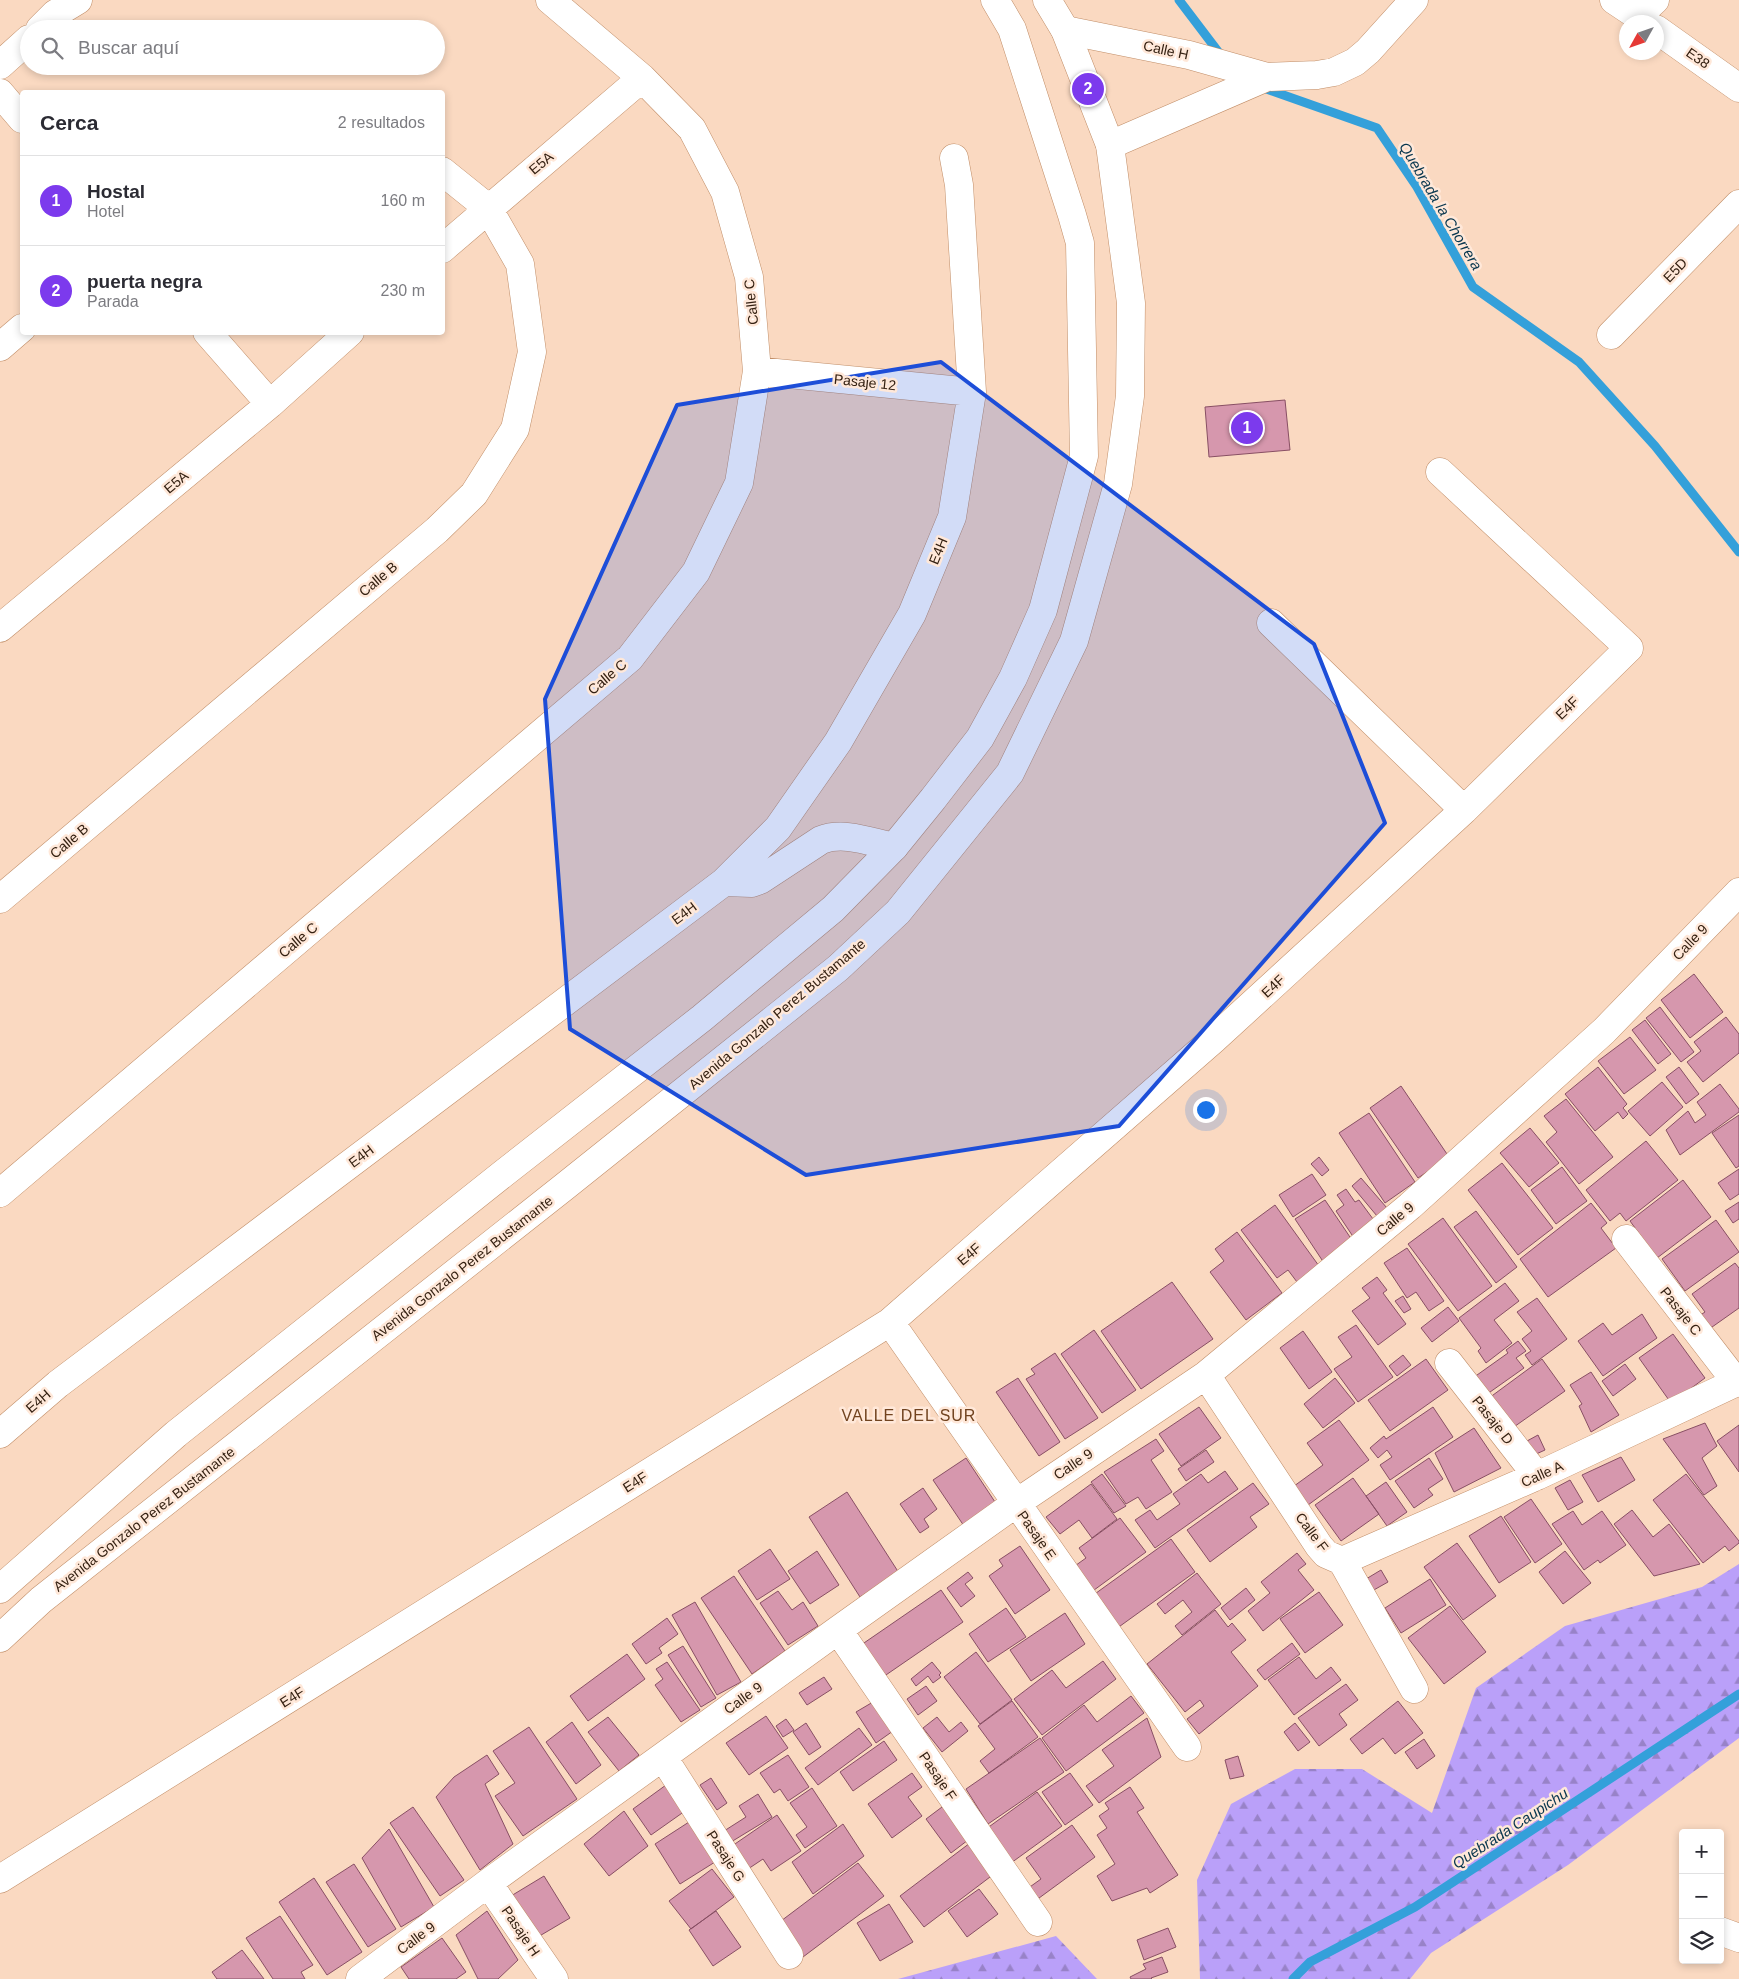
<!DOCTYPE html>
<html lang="es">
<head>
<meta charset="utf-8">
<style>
  body { margin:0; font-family:Helvetica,sans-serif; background:#f2f2f3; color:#2b2b33 }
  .controls { position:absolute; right:15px; bottom:15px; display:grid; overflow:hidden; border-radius:5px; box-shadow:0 2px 8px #0003 }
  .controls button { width:45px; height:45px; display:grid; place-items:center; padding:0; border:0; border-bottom:1px solid #e1e1e2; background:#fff; color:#2b2b33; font:25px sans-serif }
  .compass { position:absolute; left:1619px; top:15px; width:45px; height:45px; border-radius:50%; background:#fff; box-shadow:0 2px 8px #0003; rotate:230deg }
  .you { position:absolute; left:1205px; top:1109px; width:18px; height:18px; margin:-12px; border:4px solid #fff; border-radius:50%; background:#1a73e8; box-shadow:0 0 0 8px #1a73e833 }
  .badge { display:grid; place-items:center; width:32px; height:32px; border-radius:50%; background:#7c3aed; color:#fff; font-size:16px; font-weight:700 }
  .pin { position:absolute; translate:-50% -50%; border:2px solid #fff; box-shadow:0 1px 5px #0006 }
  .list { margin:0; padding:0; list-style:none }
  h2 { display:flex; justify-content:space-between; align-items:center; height:65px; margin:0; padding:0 20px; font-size:21px }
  h2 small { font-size:16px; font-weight:400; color:#7c7c81 }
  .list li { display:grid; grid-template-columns:32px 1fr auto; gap:15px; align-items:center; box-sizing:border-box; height:90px; padding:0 20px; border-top:1px solid #e1e1e2 }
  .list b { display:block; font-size:19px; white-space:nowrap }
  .list p { margin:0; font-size:16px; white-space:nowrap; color:#7c7c81 }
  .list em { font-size:16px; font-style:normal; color:#7c7c81 }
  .icon { flex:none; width:28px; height:28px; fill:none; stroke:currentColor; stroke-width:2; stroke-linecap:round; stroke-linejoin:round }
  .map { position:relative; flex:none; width:1739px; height:1979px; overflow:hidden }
  .search { position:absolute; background:#fff; box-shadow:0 2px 8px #0003; left:20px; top:20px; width:425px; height:55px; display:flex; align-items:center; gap:12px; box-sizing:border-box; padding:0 18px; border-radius:28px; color:#7c7c81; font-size:19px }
  .panel { position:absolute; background:#fff; box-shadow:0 2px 8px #0003; left:20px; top:90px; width:425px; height:245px; border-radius:5px }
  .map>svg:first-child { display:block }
  .forest { fill:url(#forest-firs) }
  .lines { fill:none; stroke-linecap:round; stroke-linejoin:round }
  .stream { stroke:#34a0da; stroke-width:9 }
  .building { fill:#d697ad; stroke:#884f64 }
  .minor-casing { stroke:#c18e68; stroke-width:29 }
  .major-casing { stroke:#c18e68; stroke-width:29 }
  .minor { stroke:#fff; stroke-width:28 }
  .major { stroke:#fff; stroke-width:28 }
  .marked { fill:#1d4ed8; fill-opacity:0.2; stroke:#1d4ed8; stroke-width:4; stroke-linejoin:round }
  .labels { text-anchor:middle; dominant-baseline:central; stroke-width:5; stroke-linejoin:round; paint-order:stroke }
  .street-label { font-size:14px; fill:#352112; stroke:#ffe8d9 }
  .water-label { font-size:15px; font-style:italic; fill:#08364e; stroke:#ffe8d9 }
  .quarter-label { font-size:16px; letter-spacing:1px; fill:#71431f; stroke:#ffe8d9 }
</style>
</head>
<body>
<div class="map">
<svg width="1739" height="1979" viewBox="0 0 1739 1979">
  <defs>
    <pattern id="forest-firs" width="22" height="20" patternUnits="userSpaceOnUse" patternTransform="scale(1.25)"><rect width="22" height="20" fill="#baa0f9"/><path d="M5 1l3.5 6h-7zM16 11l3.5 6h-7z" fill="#9882c8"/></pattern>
  </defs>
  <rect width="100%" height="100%" fill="#fad9c1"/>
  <path class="forest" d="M1739,1564V1738L1568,1865L1431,1953L1410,1979H1200L1197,1880L1231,1804L1295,1769H1362L1432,1813L1476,1688L1565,1626L1702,1587Z
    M1056,1936L1097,1979H898Z"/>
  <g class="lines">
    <path class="stream" d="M1179,0L1223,58
      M1261,87L1377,128L1417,187L1473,287L1579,362L1655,446L1739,552
      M1293,1979L1310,1962L1415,1907L1739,1694"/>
  </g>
  <path class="building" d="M1285,400L1290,450L1209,457L1205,407Z
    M1694,974L1723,1012L1690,1038L1661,1000Z
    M1660,1007L1694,1052L1681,1062L1646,1018Z
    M1726,1017L1739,1034V1053L1703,1082L1687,1062L1701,1051L1694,1042Z
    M1645,1020L1671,1054L1658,1064L1632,1030Z
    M1630,1037L1656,1070L1624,1094L1598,1061Z
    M1598,1067L1627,1104L1623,1108L1628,1114L1623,1119L1618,1112L1595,1131L1565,1094Z
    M1679,1067L1699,1094L1686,1104L1666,1077Z
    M1662,1082L1683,1107L1650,1136L1628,1111Z
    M1720,1084L1739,1109V1112L1680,1155L1666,1130L1688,1111L1695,1123L1706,1115L1697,1102Z
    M1401,1086L1449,1157L1418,1178L1370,1108Z
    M1566,1099L1613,1157L1579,1184L1546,1142L1557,1132L1544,1116Z
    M1369,1113L1415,1182L1385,1203L1339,1133Z
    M1739,1115V1166L1736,1168L1712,1133Z
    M1530,1128L1559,1163L1529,1187L1500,1153Z
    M1646,1141L1678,1180L1626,1221L1620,1213L1610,1221L1586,1190Z
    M1319,1157L1329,1170L1322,1176L1311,1164Z
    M1502,1163L1553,1228L1518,1255L1468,1190Z
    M1562,1167L1587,1201L1556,1224L1531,1190Z
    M1739,1169V1194L1730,1200L1718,1183Z
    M1312,1174L1326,1195L1293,1217L1279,1195Z
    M1361,1178L1387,1208L1377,1216L1352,1186Z
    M1683,1180L1711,1217L1657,1258L1630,1221Z
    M1346,1189L1355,1202L1359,1200L1376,1223L1354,1238L1336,1211L1344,1205L1337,1195Z
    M1325,1200L1354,1243L1324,1263L1295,1219Z
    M1739,1202V1219L1733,1223L1725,1211Z
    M1591,1203L1607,1223L1601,1228L1616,1248L1548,1297L1520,1259Z
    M1275,1205L1319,1266L1297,1282L1288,1270L1277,1278L1241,1230Z
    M1476,1211L1517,1267L1496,1283L1454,1227Z
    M1443,1218L1492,1286L1458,1311L1408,1244Z
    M1716,1220L1739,1252L1685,1291L1662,1259Z
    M1237,1232L1282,1293L1246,1320L1210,1272L1224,1261L1215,1249Z
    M1407,1248L1444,1301L1429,1311L1416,1292L1407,1298L1384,1263Z
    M1735,1263L1739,1268V1308L1705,1332L1696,1318L1705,1312L1692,1294Z
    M1377,1277L1387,1290L1383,1293L1406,1324L1378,1345L1352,1311L1370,1298L1362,1288Z
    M1172,1282L1213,1339L1141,1389L1101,1331Z
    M1505,1283L1519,1301L1494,1320L1512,1343L1486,1363L1478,1351L1481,1348L1459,1318Z
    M1403,1296L1411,1309L1404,1313L1395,1301Z
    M1537,1298L1567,1339L1532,1365L1525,1355L1531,1351L1522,1339L1532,1331L1517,1312Z
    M1448,1307L1459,1321L1432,1342L1421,1328Z
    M1642,1314L1657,1338L1603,1376L1578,1341L1603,1323L1612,1335Z
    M1356,1325L1393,1377L1358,1402L1334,1369L1352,1357L1338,1337Z
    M1094,1330L1136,1390L1102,1413L1061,1354Z
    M1303,1331L1332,1372L1309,1389L1280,1348Z
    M1673,1334L1705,1378L1671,1403L1639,1358Z
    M1518,1341L1526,1351L1516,1358L1524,1368L1483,1397L1470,1380L1508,1353L1506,1350Z
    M1055,1353L1098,1418L1065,1439L1026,1379L1035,1374L1031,1369Z
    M1403,1355L1411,1365L1397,1376L1389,1366Z
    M1426,1359L1448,1390L1390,1431L1368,1400Z
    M1542,1359L1565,1391L1511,1429L1489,1398Z
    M1625,1364L1636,1379L1613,1396L1602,1381Z
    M1591,1372L1619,1415L1591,1432L1579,1406L1582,1404L1570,1385Z
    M1018,1378L1060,1442L1039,1456L996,1392Z
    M1335,1378L1355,1403L1323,1428L1304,1404Z
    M1199,1407L1221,1438L1181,1466L1159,1434Z
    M1433,1407L1453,1437L1390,1480L1380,1465L1392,1457L1387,1450L1378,1458L1370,1448L1384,1436L1386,1439Z
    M1339,1420L1369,1460L1304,1508L1290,1489L1323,1465L1307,1443Z
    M1705,1423L1717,1446L1702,1458L1717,1486L1704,1495L1663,1439Z
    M1739,1425V1472L1717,1441Z
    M1474,1428L1501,1468L1454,1492L1435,1453Z
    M1538,1435L1545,1450L1534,1455L1527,1441Z
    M1156,1439L1164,1451L1151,1460L1172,1492L1146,1509L1138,1497L1126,1504L1104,1472Z
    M1206,1450L1214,1462L1186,1481L1178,1469Z
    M1621,1457L1635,1480L1598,1502L1582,1475Z
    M966,1458L997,1505L964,1526L933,1480Z
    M1429,1458L1443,1479L1428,1489L1433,1495L1414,1508L1395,1481Z
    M1225,1471L1238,1489L1155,1548L1135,1520L1150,1510L1157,1520L1180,1504L1173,1494L1201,1474L1208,1483Z
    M1102,1474L1126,1506L1114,1513L1091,1482Z
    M1686,1474L1739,1541V1543L1729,1551L1725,1546L1703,1563L1653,1500Z
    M1353,1478L1379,1514L1341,1541L1315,1505Z
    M1570,1480L1583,1502L1568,1510L1555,1488Z
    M1386,1482L1407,1512L1387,1526L1366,1496Z
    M1253,1483L1269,1504L1250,1517L1257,1527L1210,1562L1187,1530Z
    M1091,1484L1117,1519L1092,1538L1079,1520L1060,1534L1046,1517Z
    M923,1488L937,1509L924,1519L929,1527L920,1533L900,1504Z
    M847,1492L899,1573L860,1597L809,1517Z
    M1531,1499L1562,1544L1535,1563L1504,1517Z
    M1632,1510L1653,1537L1669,1524L1700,1564L1654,1576L1614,1524Z
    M1573,1511L1582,1525L1602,1511L1626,1545L1600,1563L1598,1560L1584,1570L1552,1524Z
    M1501,1516L1531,1562L1499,1583L1469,1536Z
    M1120,1518L1146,1552L1090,1593L1072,1568L1086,1558L1079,1548Z
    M1171,1539L1195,1572L1116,1629L1092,1596Z
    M1457,1543L1496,1596L1463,1620L1424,1567Z
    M1020,1546L1050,1590L1015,1614L989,1576L1003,1566L999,1560Z
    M770,1549L790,1579L757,1600L738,1571Z
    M817,1551L839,1585L810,1604L788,1571Z
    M1565,1551L1591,1583L1563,1604L1539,1572Z
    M1297,1553L1306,1564L1298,1570L1314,1590L1263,1631L1248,1611L1270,1593L1261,1582Z
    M1381,1570L1388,1582L1372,1591L1366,1579Z
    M968,1572L973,1578L965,1584L975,1596L961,1607L947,1588Z
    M1197,1573L1221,1604L1182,1635L1175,1626L1192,1612L1183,1600L1165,1614L1157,1604Z
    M734,1576L785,1651L752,1674L701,1598Z
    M1430,1579L1446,1605L1401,1633L1385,1608Z
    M1246,1588L1255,1600L1230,1620L1221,1608Z
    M941,1590L963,1622L883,1677L861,1645Z
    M778,1591L792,1610L803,1602L818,1626L788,1645L760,1603Z
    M1319,1592L1343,1625L1305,1653L1280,1619Z
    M695,1602L741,1682L717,1695L672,1615Z
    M1450,1606L1486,1652L1444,1684L1408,1638Z
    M1006,1608L1026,1637L988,1662L969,1634Z
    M1215,1610L1228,1627L1232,1623L1246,1640L1231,1652L1258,1686L1199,1734L1187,1719L1204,1706L1200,1700L1185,1712L1147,1664Z
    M1065,1613L1085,1644L1031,1681L1010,1650Z
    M667,1618L678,1634L659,1648L662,1653L646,1664L632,1644Z
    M1292,1643L1300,1654L1265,1680L1257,1670Z
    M683,1646L716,1698L701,1707L668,1655Z
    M976,1652L1012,1700L980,1724L944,1677Z
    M627,1654L645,1679L588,1721L570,1696Z
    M1299,1657L1316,1679L1331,1667L1341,1680L1294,1715L1268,1680Z
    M1103,1661L1116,1679L1042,1735L1014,1699L1052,1670L1066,1688Z
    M667,1662L700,1710L681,1722L655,1685L663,1679L656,1669Z
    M932,1662L941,1673L939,1675L941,1677L933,1683L928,1676L916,1686L911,1679Z
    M824,1677L832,1689L807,1705L799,1693Z
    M1346,1684L1358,1700L1339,1714L1347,1725L1319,1746L1298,1718Z
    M926,1686L937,1701L918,1715L907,1699Z
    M1131,1696L1144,1713L1066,1771L1042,1738L1084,1705L1097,1722Z
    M1012,1701L1038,1737L989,1773L980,1761L995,1749L978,1726Z
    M1398,1701L1423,1733L1395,1754L1383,1738L1362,1754L1350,1739Z
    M873,1702L893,1731L876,1743L856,1712Z
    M766,1716L788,1748L749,1775L726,1743Z
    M608,1717L639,1755L619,1771L588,1732Z
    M937,1717L949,1732L961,1722L968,1731L942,1752L923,1728Z
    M1147,1718L1161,1757L1099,1803L1086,1786L1114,1766L1102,1750Z
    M786,1719L794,1730L783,1737L776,1726Z
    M572,1722L601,1765L576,1784L546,1742Z
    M806,1723L821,1747L809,1755L793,1732Z
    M1295,1723L1310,1742L1298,1751L1284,1732Z
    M529,1727L577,1799L523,1836L495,1796L515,1783L493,1751Z
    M859,1728L872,1745L818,1785L805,1768Z
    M1040,1738L1064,1772L988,1824L966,1789Z
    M1424,1739L1435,1756L1417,1769L1405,1752Z
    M884,1741L897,1760L853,1791L840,1772Z
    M487,1755L499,1774L485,1784L513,1844L480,1870L436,1797L454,1777Z
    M788,1755L809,1787L788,1801L780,1789L774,1793L760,1773Z
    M1238,1756L1244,1776L1230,1779L1225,1760Z
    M912,1773L922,1787L908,1797L922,1816L892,1838L868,1804Z
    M1070,1773L1093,1805L1065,1825L1042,1792Z
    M711,1778L727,1803L717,1810L700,1785Z
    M666,1785L685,1811L651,1835L633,1809Z
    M1130,1787L1144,1808L1137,1812L1178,1875L1150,1893L1147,1888L1112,1901L1097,1876L1115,1864L1097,1835L1107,1828L1099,1816L1109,1809L1105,1803Z
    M812,1788L837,1826L805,1848L796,1835L807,1827L790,1803Z
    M1037,1792L1062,1826L1011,1863L986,1829Z
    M758,1794L772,1817L731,1842L724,1831L746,1817L739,1806Z
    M946,1804L972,1837L951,1853L926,1819Z
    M413,1807L464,1880L440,1896L390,1823Z
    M624,1811L648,1846L609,1876L584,1844Z
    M777,1815L801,1851L771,1871L763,1859L748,1869L732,1846Z
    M689,1822L715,1862L680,1884L655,1844Z
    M843,1824L864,1856L813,1894L792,1862Z
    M1072,1825L1095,1857L1035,1901L1027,1889L1041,1879L1026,1858Z
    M389,1829L434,1907L401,1927L362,1858Z
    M970,1843L994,1874L924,1927L900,1896Z
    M858,1863L884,1896L799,1960L773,1927Z
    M354,1864L396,1929L368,1947L326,1882Z
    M712,1869L734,1897L691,1929L669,1901Z
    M544,1876L570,1918L531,1941L506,1899Z
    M314,1878L362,1952L327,1975L279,1902Z
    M979,1889L998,1914L967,1937L948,1911Z
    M889,1904L913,1942L880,1961L857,1923Z
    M487,1911L518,1960L498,1979H478L456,1935Z
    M716,1911L741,1947L713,1966L689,1930Z
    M280,1916L313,1965L301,1972L305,1979H273L246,1938Z
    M1168,1928L1176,1947L1144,1960L1137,1940Z
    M442,1938L466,1972L456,1979H409L401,1967Z
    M242,1950L264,1979H217L212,1972Z
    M1162,1957L1168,1972L1151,1978L1152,1979H1131L1130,1977L1146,1969L1143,1964Z"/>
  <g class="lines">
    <g class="minor-casing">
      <path id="minor" d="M1614,0L1647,22
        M1638,16L1655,0
        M40,29L55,14L78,0
        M1656,29L1739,88
        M1065,30L1189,55L1267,77L1317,75L1334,72L1355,62L1368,51L1414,0
        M0,65L29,39
        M0,93L22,119
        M1110,145L1267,77
        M442,249L642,78
        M207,332L270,404
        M1611,335L1739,204
        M0,347L22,328
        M757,371L972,392
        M1271,623L1464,810
        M0,628L270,404L350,332
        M724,882L752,883L760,880L821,840C844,831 870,842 894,847
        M0,899L437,530L474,494L515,429L532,352L520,264L488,208L442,171
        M0,1193L630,658L696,572L739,483L757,371L749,277L725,192L692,129L642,78L550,0
        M1626,1239L1737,1383
        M890,1322L1187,1747
        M1449,1363L1537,1476
        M1206,1375L1319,1546L1326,1554L1342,1561L1414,1689
        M0,1434L58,1384L724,882L778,828L838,742L912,614L952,517L972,392L959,185L954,158
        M1342,1561L1537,1476L1739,1381
        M838,1630L1038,1922
        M663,1757L789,1955
        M0,1879L890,1322L1214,1039L1464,810L1629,648L1440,472
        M488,1883L554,1979
        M1720,1931L1739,1938
        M360,1979L488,1883L838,1630L1015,1504L1206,1375L1410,1206L1604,1031L1739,892"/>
    </g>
    <g class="major-casing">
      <path id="major" d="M0,1589L176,1434L504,1173L702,1018L833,909L894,847L933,799L980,738L1013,678L1043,610L1084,456L1080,243L1072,215L1012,29L995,0
        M0,1638L41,1600L564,1187L838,968L898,912L1010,773L1074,641L1118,484L1130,396L1131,303L1110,145L1065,30L1047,0"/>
    </g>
    <use href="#minor" class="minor"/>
    <use href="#major" class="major"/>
  </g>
  <path class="marked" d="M941,362L1314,644L1385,823L1119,1126L806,1175L570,1029L545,699L677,405Z"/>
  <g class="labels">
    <g class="street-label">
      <text transform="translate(1166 50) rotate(12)">Calle H</text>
      <text transform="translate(1698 58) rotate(35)">E38</text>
      <text transform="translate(541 163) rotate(-40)">E5A</text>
      <text transform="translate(1675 270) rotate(-46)">E5D</text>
      <text transform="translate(751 302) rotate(-96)">Calle C</text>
      <text transform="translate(865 382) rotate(6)">Pasaje 12</text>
      <text transform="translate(176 482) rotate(-40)">E5A</text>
      <text transform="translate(938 551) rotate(-68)">E4H</text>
      <text transform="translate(378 579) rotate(-40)">Calle B</text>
      <text transform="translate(607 677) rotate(-40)">Calle C</text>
      <text transform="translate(1567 708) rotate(-44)">E4F</text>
      <text transform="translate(69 841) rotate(-40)">Calle B</text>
      <text transform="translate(684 913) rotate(-37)">E4H</text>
      <text transform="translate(298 940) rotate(-40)">Calle C</text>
      <text transform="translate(1690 942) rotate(-46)">Calle 9</text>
      <text transform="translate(1273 986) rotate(-43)">E4F</text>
      <text transform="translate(777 1014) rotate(-40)">Avenida Gonzalo Perez Bustamante</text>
      <text transform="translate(361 1156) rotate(-37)">E4H</text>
      <text transform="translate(1395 1219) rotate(-40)">Calle 9</text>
      <text transform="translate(969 1254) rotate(-41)">E4F</text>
      <text transform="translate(462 1268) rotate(-38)">Avenida Gonzalo Perez Bustamante</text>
      <text transform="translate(1681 1311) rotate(52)">Pasaje C</text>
      <text transform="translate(38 1401) rotate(-41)">E4H</text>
      <text transform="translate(1493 1420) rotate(52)">Pasaje D</text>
      <text transform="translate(1073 1464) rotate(-34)">Calle 9</text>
      <text transform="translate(1542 1474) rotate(-24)">Calle A</text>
      <text transform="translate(635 1482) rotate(-32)">E4F</text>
      <text transform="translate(144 1519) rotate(-38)">Avenida Gonzalo Perez Bustamante</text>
      <text transform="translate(1312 1532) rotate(53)">Calle F</text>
      <text transform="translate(1037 1535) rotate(55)">Pasaje E</text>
      <text transform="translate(292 1697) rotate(-32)">E4F</text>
      <text transform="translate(743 1698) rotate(-36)">Calle 9</text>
      <text transform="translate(938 1776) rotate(56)">Pasaje F</text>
      <text transform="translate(726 1856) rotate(57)">Pasaje G</text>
      <text transform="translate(521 1931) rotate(56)">Pasaje H</text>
      <text transform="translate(416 1938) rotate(-37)">Calle 9</text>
    </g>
    <g class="water-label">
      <text transform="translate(1441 206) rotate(59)">Quebrada la Chorrera</text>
      <text transform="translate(1510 1828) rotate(-33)">Quebrada Caupichu</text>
    </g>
    <g class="quarter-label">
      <text x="909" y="1415">VALLE DEL SUR</text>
    </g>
  </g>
</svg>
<div class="controls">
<button>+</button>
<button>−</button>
<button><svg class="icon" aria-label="layers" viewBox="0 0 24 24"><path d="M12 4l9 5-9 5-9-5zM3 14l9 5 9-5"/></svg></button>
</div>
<svg class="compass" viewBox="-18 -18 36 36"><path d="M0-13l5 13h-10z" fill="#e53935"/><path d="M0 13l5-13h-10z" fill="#7c7c81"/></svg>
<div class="you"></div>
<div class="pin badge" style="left:1247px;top:428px">1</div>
<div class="pin badge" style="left:1088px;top:89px">2</div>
<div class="search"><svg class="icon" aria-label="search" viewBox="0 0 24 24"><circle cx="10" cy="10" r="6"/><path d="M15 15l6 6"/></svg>Buscar aquí</div>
<section class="panel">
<h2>Cerca<small>2 resultados</small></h2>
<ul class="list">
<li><span class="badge">1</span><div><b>Hostal</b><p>Hotel</p></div><em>160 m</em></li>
<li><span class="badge">2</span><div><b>puerta negra</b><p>Parada</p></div><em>230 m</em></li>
</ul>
</section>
</div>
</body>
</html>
